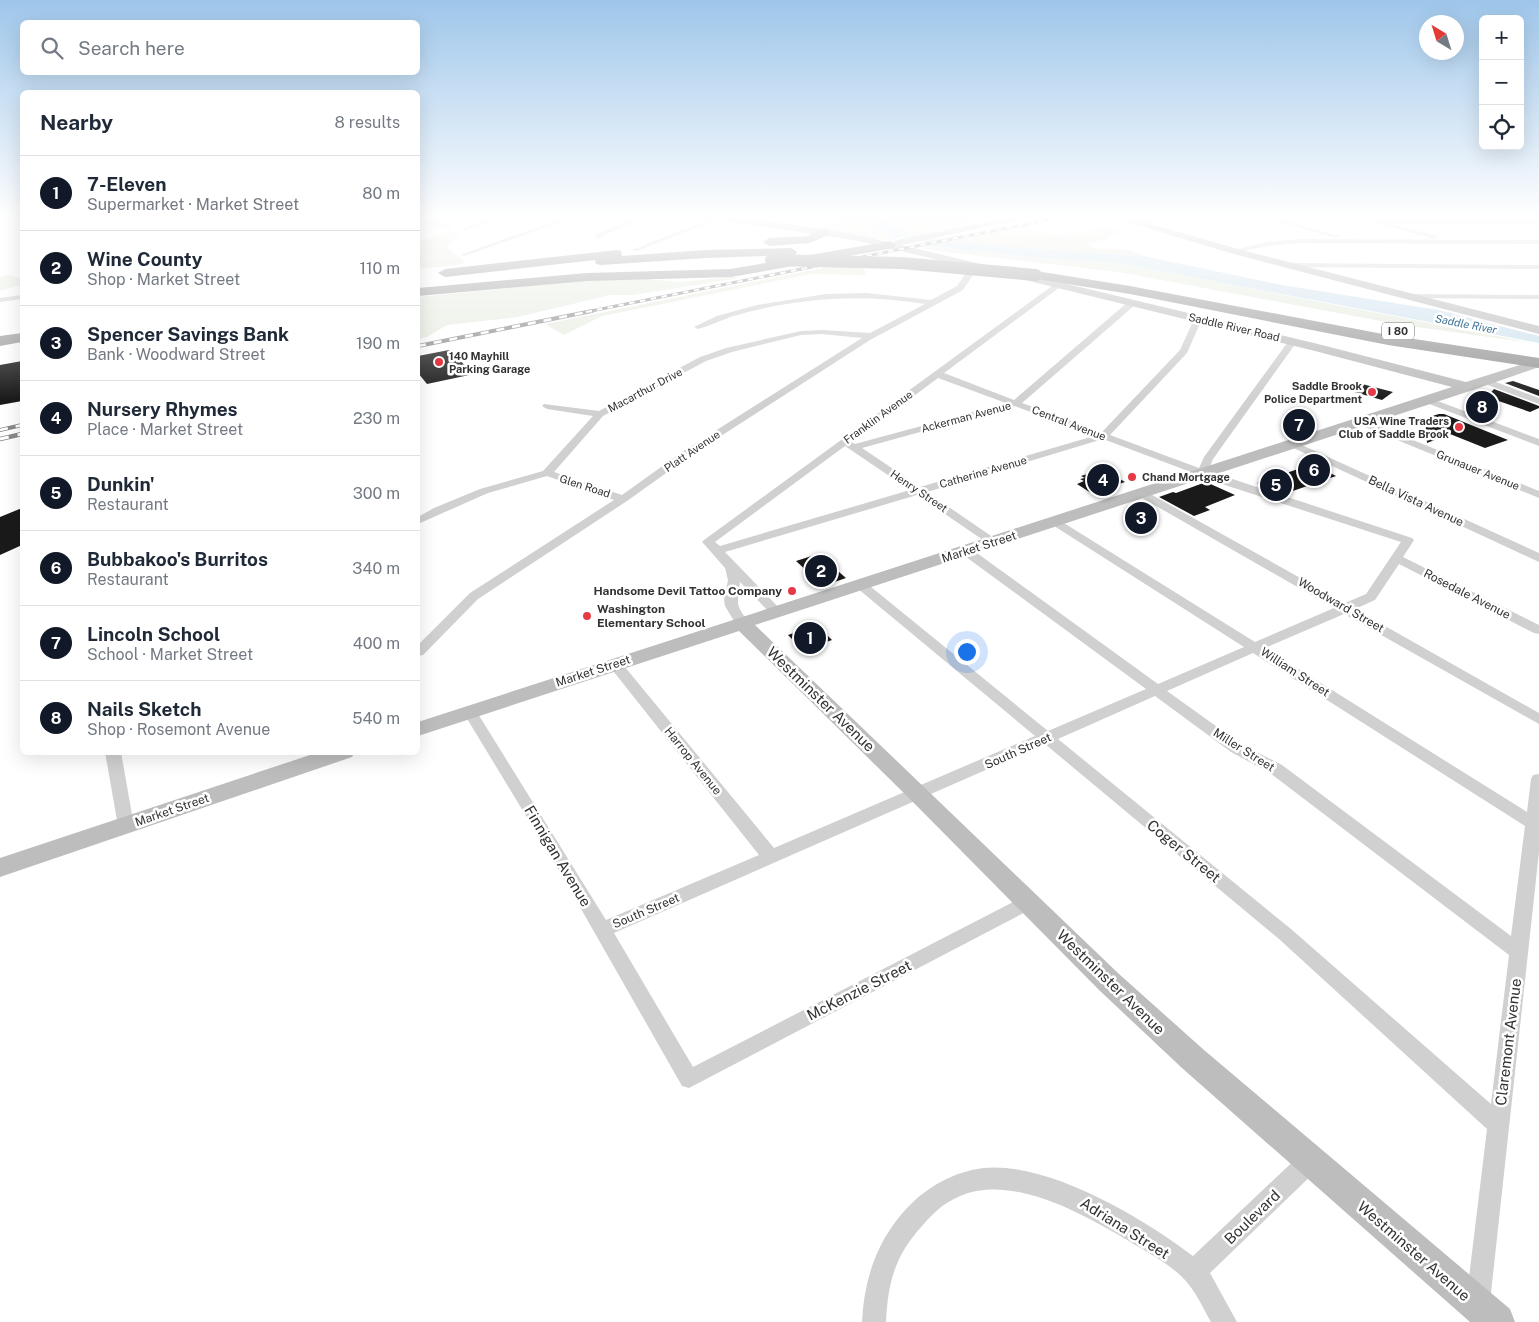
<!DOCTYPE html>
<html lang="en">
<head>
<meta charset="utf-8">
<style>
  body { margin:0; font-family:"Public Sans",sans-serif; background:#f2f2f3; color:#1f2937 }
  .controls { position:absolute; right:15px; top:15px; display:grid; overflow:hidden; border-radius:8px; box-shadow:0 5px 20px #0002 }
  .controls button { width:45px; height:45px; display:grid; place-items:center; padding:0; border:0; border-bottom:1px solid #e0e1e3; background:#fff; color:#1f2937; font:25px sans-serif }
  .compass { position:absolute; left:1419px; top:15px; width:45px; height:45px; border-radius:50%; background:#fff; box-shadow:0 5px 20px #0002; rotate:322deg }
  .you { position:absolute; left:966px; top:651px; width:18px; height:18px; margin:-12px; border:4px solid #fff; border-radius:50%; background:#1a73e8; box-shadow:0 0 0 8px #1a73e833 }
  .badge { display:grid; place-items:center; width:32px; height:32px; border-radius:50%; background:#111827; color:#fff; font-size:16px; font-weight:700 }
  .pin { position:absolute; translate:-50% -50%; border:2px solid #fff; box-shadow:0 1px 5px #0006 }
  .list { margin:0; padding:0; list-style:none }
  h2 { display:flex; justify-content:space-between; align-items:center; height:65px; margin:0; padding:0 20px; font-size:21px }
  h2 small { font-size:16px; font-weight:400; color:#747a83 }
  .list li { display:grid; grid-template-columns:32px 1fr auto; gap:15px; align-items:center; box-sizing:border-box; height:75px; padding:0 20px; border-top:1px solid #e0e1e3 }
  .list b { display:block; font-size:19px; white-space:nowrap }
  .list p { margin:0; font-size:16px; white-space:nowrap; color:#747a83 }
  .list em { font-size:16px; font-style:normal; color:#747a83 }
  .icon { flex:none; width:28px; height:28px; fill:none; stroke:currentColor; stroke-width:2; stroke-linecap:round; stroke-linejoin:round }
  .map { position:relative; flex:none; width:1539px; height:1322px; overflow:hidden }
  .search { position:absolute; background:#fff; box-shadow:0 5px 20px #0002; left:20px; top:20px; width:400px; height:55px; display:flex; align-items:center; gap:12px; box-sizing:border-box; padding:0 18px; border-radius:8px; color:#747a83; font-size:19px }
  .panel { position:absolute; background:#fff; box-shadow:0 5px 20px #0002; left:20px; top:90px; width:400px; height:665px; border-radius:8px }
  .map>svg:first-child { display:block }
  .green { fill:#e6ecdf }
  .water { fill:#cfe2ee }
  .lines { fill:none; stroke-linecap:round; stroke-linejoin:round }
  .river { fill:#cfe2ee; fill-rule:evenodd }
  .building { fill:#1a1a1a }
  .street { fill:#d0d0d0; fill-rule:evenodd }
  .secondary { fill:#bdbdbd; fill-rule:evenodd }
  .highway { fill:#9a9a9a; fill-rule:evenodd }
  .rail-far2-casing { stroke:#888; stroke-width:3 }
  .rail-far1-casing { stroke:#888; stroke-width:4 }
  .rail-casing { stroke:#888; stroke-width:4.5 }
  .rail-far2 { stroke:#fff; stroke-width:2; stroke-dasharray:5.5; stroke-linecap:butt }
  .rail-far1 { stroke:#fff; stroke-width:2.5; stroke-dasharray:8; stroke-linecap:butt }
  .rail { stroke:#fff; stroke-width:3; stroke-dasharray:9; stroke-linecap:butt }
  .highway-bridge { stroke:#9a9a9a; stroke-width:12 }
  .poi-dot { fill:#e63946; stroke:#fff; stroke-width:2 }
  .labels { text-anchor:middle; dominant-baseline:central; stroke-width:5; stroke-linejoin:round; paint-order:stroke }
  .far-water-label { font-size:11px; font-style:italic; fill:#3f7597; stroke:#fff }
  .far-street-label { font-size:11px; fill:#333; stroke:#fff }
  .shield { fill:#fff; stroke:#707070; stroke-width:1 }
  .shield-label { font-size:11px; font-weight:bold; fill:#333 }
  .far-poi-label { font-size:11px; font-weight:bold; fill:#333; stroke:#fff; text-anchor:start }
  .street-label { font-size:12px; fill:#333; stroke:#fff }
  .poi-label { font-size:12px; font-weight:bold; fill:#333; stroke:#fff; text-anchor:end }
  .near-street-label { font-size:15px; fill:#333; stroke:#fff }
</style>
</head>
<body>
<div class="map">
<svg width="1539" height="1322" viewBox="0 0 1539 1322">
  <rect width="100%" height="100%" fill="#fff"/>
  <path class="green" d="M795,215H962L980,222L936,230L938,232L886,240L823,230L833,221Z
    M1022,223L1032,225L1031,229L1054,236L1109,228L1121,231L1104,240L1086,244L1097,249H1127L1148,257L958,244L947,248L1031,257L1119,263L1533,343L1402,325L1119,272L938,251L911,245Z
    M447,231L460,233L447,247L465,262L459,265L418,269V242Z
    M832,266H863L866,275L811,274L602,316L564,335L545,324Z
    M9,275L22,278V285L0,291V277Z
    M620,277L681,282L731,277L740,278L633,295H610L518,317L447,325L427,337L418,339V297Z"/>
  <path class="water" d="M854,215H875L905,232L894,240Z
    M947,242L1148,257L1282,285L1438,310L1539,336V343L1119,263L1031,257L928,245Z"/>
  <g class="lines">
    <path class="river" d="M859,215H873L905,232L974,247L976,249L970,252L898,236Z"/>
  </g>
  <path class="building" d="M449,350L474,374L427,384L418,373V356Z
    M22,361V401L0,405V365Z
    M1513,381L1539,390V396L1505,383Z
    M1362,384L1393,392L1382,400L1351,391Z
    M1494,389L1539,406V408L1530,412L1487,397Z
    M1439,414H1444L1508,440L1485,448L1450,434L1427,443L1425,418Z
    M1313,464L1336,476L1287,493L1257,483Z
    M1103,469L1125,482L1091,493L1077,484L1084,481L1080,479L1085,478L1081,476Z
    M1206,482L1235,495L1205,507L1210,510L1194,516L1159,497L1173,492L1176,493Z
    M22,508V545L0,555V517Z
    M818,554L846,578L823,586L796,561Z
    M817,625L832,640L803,650L788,635Z"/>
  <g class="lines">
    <path class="street" d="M14,215L13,216L0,220V216Z
      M497,215H508L466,230L461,229Z
      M571,215H581L465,256L460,255Z
      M642,215H652L602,236L600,239L595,238L597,234Z
      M1167,215H1180L1138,226L1135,224Z
      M1255,215H1267L1339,236L1336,238Z
      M1348,215H1360L1374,219H1539V223H1389L1437,236V238L1435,239Z
      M718,216L723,217L637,251L632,250Z
      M418,217L451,225L452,226L449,228L418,221Z
      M1299,239L1539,240V244L1299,243L1267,246L1234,253L1231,251L1267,242Z
      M1287,263L1539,265V269L1290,267L1286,265Z
      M972,264L979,266L963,290L870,340L690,456L627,501L478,599L430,648L423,655L418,656V645L470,593L614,500L547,476L488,493L418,524V517L434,508L480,489L543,471L593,416L547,409L542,406L544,404L599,411L700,357L726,348L801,331L822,330L870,333L925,304C858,293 795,298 730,317C719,321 709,326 698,329L694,327L717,316L757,305L826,294L867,293L931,300L957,286ZM822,334L862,338L682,452L622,495L554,472L603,416L706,361L732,352L801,335Z
      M1056,283L1063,285L944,373L1014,400L1129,301H1135V305L1022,403L1102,432L1180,350L1194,319L1201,317L1202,319L1187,353L1110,435L1199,468L1204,457L1290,339H1296V343L1213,459L1208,471L1412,538L1414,540L1403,557L1539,625V634L1534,633L1399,564L1375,600L1355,609L1539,713V724L1344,614L1265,648L1527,812L1531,779L1533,775L1539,774V852L1490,1302L1487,1311L1478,1314L1469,1311L1466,1302L1487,1129L1279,939L1045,744L614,933L693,1067L1023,897L1029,895L1035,897L1038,902L1035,907L689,1088L682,1086L560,872L463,712L465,709H475L606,920L759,855L610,667L608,664L610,661H620L774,848L1035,736L857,588L855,585L857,582H865L1048,731L1146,689L962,554L960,551L962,548H970L1158,684L1244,647L1051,524L1049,522L1051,520H1059L1255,642L1334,608L1137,495L1136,493L1137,491H1145L1345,603L1366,594L1401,542L1228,486L1103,439L927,492L997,540L999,542L997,544H989L917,495L725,552L783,612L782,615H772L740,582C738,606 734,602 749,623L742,627L737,626L725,606L724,600L728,580L725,568L704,544L702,542L704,540ZM938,378L1006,403L855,444L852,442ZM1015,406L1094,436L920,487L862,448ZM845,446L910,490L720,546L715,542ZM1253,653L1525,826L1511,936L1282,765L1241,744L1167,691ZM1155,696L1231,752L1270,773L1509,955L1491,1104L1291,929L1058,739Z
      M1408,294L1539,295V299L1411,298H1408Z
      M22,295V299L0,302V298Z
      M1485,378L1539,398V404L1482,383V379Z
      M1427,397L1539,439V446L1424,402V398Z
      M1361,419L1539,491V498L1358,424V420Z
      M1293,441L1539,553V562L1289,446V442Z
      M105,752H121L134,826L132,830L126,832L120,830L118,826Z
      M1310,1150L1318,1153L1321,1161L1318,1169L1210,1273L1237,1322H1211C1203,1308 1196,1292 1185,1280C1168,1262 1143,1250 1122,1237C1079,1212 1009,1173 958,1197C944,1203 933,1213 923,1225C895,1255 888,1282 886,1322H862C864,1279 877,1240 907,1208C927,1187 953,1172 983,1168C1048,1161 1143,1218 1193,1256L1302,1153Z"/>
    <path class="secondary" d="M701,215H727L854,234L892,243L897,240L1021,215H1041L901,245L989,266L990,268L989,270L985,271L854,240L705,218Z
      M1104,215H1120L1238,249L1539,326V334L1230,253Z
      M1013,271L1318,344L1466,382L1539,359V367L1473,390L755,625L1119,974L1204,1050L1510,1309L1515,1322H1470L1182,1068L1099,990L911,800L739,631L418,736V722L1452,387L1315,351L1009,276L1008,274L1009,272Z
      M319,752H355L352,757L0,877V858Z"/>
    <path class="highway" d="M824,228L830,232L828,235L810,243L769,246L763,242L769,238L808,236Z
      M890,241L896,245L894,248L731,277L587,281L418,296V288L587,273L731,269Z
      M791,248L797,252L795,255L705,258L601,265L596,264L595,260L445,277L438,273L445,269L617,250L621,251L622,256L705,250Z
      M1036,271L1130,286L1388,335L1539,358V368L1388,345L1130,294L1031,278L1029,275L1031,272Z
      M22,333V342L0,346V336Z"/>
    <g class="rail-far2-casing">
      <path id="rail-far2" d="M586,312L1072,215"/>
    </g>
    <g class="rail-far1-casing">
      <path id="rail-far1" d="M418,346L592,311
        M0,430L22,425"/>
    </g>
    <g class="rail-casing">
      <path id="rail" d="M0,439L22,434"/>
    </g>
    <use href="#rail-far2" class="rail-far2"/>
    <use href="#rail-far1" class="rail-far1"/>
    <use href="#rail" class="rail"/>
    <path class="highway-bridge" d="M771,260L902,263L1036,275"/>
  </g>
  <linearGradient id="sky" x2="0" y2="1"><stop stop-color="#9ec6ea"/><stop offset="0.54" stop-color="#fff"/><stop offset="1" stop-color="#fff" stop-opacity="0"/></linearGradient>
  <rect width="1539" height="401" fill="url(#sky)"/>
  <g class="poi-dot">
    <circle cx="439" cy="362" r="5"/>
    <circle cx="1372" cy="392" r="5"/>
    <circle cx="1459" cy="427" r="5"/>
    <circle cx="1132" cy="477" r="5"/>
    <circle cx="792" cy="591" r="5"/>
    <circle cx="587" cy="616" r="5"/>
  </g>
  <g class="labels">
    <g class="far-water-label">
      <text transform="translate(1466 324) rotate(11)">Saddle River</text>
    </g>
    <g class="far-street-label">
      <text transform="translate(1234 327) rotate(13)">Saddle River Road</text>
      <text transform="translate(645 390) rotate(-28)">Macarthur Drive</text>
      <text transform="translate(878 417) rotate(-36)">Franklin Avenue</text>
      <text transform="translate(966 417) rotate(-15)">Ackerman Avenue</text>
      <text transform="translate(1069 423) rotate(21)">Central Avenue</text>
      <text transform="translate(692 451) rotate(-34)">Platt Avenue</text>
      <text transform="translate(1478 470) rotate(22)">Grunauer Avenue</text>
      <text transform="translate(983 472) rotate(-16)">Catherine Avenue</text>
      <text transform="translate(585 486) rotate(18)">Glen Road</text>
      <text transform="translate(919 491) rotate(34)">Henry Street</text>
    </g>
    <rect class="shield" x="1382" y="322.5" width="32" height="17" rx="4"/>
    <g class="shield-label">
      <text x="1398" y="331">I 80</text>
    </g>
    <g class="far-poi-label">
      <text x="449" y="356">140 Mayhill<tspan x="449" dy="13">Parking Garage</tspan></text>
      <text x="1362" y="386" text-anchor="end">Saddle Brook<tspan x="1362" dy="13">Police Department</tspan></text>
      <text x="1449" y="421" text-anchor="end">USA Wine Traders<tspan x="1449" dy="13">Club of Saddle Brook</tspan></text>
      <text x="1142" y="477">Chand Mortgage</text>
    </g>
    <g class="street-label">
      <text transform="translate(1416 501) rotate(25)">Bella Vista Avenue</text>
      <text transform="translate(979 547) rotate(-18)">Market Street</text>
      <text transform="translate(1467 594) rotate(27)">Rosedale Avenue</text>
      <text transform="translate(1341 605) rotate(30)">Woodward Street</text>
      <text transform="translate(593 671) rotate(-18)">Market Street</text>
      <text transform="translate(1295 672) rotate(33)">William Street</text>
      <text transform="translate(1244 750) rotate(32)">Miller Street</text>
      <text transform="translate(1018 751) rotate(-24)">South Street</text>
      <text transform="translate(693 761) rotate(51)">Harrop Avenue</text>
      <text transform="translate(172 810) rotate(-19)">Market Street</text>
      <text transform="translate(646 911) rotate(-23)">South Street</text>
    </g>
    <g class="poi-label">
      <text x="782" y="591">Handsome Devil Tattoo Company</text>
      <text x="597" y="609" text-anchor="start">Washington<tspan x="597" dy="14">Elementary School</tspan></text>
    </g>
    <g class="near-street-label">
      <text transform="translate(821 699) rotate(44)">Westminster Avenue</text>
      <text transform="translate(1184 851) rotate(39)">Coger Street</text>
      <text transform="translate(558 856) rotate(59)">Finnigan Avenue</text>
      <text transform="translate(1111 982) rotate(44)">Westminster Avenue</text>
      <text transform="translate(859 990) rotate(-27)">McKenzie Street</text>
      <text transform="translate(1508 1042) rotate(-83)">Claremont Avenue</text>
      <text transform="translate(1252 1217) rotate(-44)">Boulevard</text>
      <text transform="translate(1125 1228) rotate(32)">Adriana Street</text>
      <text transform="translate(1414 1251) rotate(41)">Westminster Avenue</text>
    </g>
  </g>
</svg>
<div class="controls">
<button>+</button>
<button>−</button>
<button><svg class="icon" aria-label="locate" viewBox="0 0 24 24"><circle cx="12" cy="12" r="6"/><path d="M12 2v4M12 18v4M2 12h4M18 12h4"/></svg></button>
</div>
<svg class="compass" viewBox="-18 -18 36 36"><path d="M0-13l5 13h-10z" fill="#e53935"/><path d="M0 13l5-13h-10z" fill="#747a83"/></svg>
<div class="you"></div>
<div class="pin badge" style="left:810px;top:638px">1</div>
<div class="pin badge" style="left:821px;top:571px">2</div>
<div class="pin badge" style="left:1141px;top:518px">3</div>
<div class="pin badge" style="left:1103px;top:480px">4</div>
<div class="pin badge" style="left:1276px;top:485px">5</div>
<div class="pin badge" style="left:1314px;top:470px">6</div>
<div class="pin badge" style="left:1299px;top:425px">7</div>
<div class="pin badge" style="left:1482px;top:407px">8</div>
<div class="search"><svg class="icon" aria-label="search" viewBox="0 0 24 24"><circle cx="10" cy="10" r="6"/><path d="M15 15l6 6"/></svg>Search here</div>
<section class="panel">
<h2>Nearby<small>8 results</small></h2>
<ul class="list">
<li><span class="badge">1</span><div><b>7-Eleven</b><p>Supermarket · Market Street</p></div><em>80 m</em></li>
<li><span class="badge">2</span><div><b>Wine County</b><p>Shop · Market Street</p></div><em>110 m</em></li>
<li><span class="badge">3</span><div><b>Spencer Savings Bank</b><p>Bank · Woodward Street</p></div><em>190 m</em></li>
<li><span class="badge">4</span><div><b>Nursery Rhymes</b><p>Place · Market Street</p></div><em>230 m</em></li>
<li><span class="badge">5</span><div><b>Dunkin'</b><p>Restaurant</p></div><em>300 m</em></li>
<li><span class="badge">6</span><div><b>Bubbakoo's Burritos</b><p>Restaurant</p></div><em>340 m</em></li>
<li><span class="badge">7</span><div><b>Lincoln School</b><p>School · Market Street</p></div><em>400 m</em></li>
<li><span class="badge">8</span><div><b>Nails Sketch</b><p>Shop · Rosemont Avenue</p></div><em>540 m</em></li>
</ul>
</section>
</div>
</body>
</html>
